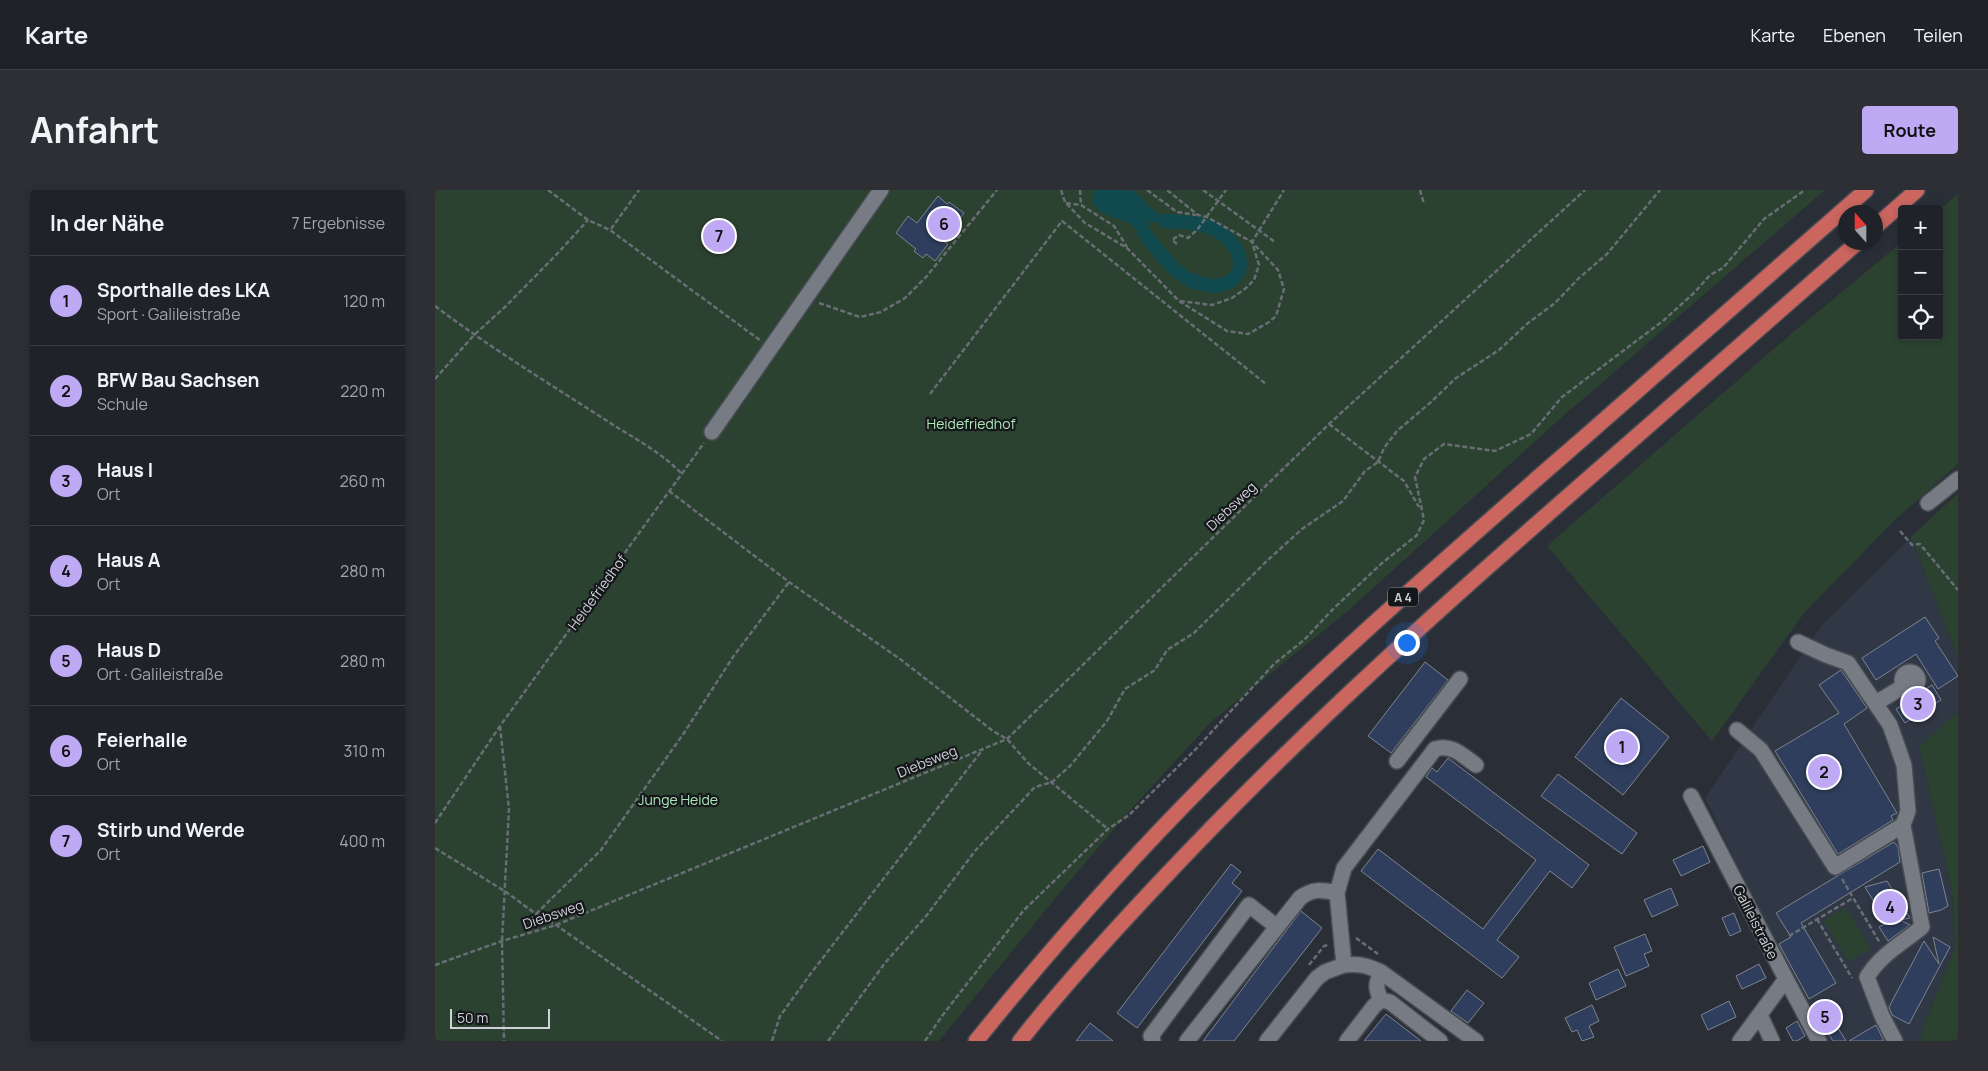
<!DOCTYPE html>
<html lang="de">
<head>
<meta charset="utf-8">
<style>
  body { margin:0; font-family:Manrope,sans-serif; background:#2d2f35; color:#f1f3f6 }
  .controls { position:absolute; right:15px; top:15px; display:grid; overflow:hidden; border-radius:5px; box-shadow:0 2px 8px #0003 }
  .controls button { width:45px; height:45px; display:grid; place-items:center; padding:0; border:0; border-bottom:1px solid #3d3f46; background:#202229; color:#f1f3f6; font:25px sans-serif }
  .compass { position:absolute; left:1403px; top:15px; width:45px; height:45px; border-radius:50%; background:#202229; box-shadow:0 2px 8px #0003; rotate:339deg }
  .scale { position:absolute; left:15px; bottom:12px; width:100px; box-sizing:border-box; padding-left:5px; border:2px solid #ced1d6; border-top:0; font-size:14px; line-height:18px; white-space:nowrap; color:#ced1d6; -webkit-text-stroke:4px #15171a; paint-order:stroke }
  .you { position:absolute; left:971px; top:452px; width:18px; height:18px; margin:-12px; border:4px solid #fff; border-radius:50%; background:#1a73e8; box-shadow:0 0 0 8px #1a73e833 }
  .badge { display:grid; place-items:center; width:32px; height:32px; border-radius:50%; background:#bea9f4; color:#111; font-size:16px; font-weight:700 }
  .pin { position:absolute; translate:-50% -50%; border:2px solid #fff; box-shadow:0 1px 5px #0006 }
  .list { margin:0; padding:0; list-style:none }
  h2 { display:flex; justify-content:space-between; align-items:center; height:65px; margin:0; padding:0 20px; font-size:21px }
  h2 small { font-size:16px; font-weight:400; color:#a2a4a8 }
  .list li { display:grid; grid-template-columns:32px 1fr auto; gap:15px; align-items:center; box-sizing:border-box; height:90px; padding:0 20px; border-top:1px solid #3d3f46 }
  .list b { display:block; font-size:19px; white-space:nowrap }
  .list p { margin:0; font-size:16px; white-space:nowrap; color:#a2a4a8 }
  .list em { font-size:16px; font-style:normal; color:#a2a4a8 }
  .icon { flex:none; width:28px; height:28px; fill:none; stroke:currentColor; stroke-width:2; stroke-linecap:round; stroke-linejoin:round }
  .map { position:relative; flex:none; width:1523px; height:851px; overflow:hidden; border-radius:5px }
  header { display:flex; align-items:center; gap:30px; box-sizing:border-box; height:70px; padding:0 25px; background:#202229; border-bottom:1px solid #3d3f46 }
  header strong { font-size:24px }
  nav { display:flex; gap:28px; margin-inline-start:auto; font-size:18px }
  .intro { display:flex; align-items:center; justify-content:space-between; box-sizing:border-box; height:120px; padding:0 30px }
  h1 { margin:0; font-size:35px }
  .button { padding:12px 22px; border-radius:5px; background:#bea9f4; color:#111; font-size:18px; font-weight:700 }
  main { display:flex; gap:30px; padding:0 30px }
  aside { flex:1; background:#202229; border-radius:5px; box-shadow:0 2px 8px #0003 }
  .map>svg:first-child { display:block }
  .built { fill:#303745 }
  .green { fill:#2c4231 }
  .water { fill:#114a4e }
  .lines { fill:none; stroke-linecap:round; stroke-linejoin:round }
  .canal { stroke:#114a4e; stroke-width:14 }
  .building { fill:#2e3e5c; stroke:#7f848e }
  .minor-casing { stroke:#474b52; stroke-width:18 }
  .highway-casing { stroke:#474b52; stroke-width:18 }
  .path { stroke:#696d74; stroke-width:2.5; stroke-dasharray:5 2.5; stroke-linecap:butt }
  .minor { stroke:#767b84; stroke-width:15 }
  .highway { stroke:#cb665f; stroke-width:15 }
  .labels { text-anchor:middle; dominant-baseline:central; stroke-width:4.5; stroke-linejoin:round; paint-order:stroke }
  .shield { fill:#15171a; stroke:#96999e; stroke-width:1 }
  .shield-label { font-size:12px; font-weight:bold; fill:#ced1d6 }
  .park-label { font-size:14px; fill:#ade7b8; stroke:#15171a }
  .street-label { font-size:14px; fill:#ced1d6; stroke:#15171a }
</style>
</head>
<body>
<header>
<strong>Karte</strong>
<nav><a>Karte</a><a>Ebenen</a><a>Teilen</a></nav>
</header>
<div class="intro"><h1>Anfahrt</h1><a class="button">Route</a></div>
<main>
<aside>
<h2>In der Nähe<small>7 Ergebnisse</small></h2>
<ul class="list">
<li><span class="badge">1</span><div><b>Sporthalle des LKA</b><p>Sport · Galileistraße</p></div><em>120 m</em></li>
<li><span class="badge">2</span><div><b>BFW Bau Sachsen</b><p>Schule</p></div><em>220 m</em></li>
<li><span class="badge">3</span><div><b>Haus I</b><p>Ort</p></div><em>260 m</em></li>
<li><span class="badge">4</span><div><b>Haus A</b><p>Ort</p></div><em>280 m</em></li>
<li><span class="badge">5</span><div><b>Haus D</b><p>Ort · Galileistraße</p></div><em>280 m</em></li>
<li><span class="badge">6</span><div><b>Feierhalle</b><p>Ort</p></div><em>310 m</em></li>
<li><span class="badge">7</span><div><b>Stirb und Werde</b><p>Ort</p></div><em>400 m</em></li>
</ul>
</aside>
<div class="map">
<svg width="1523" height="851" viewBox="0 0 1523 851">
  <rect width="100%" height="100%" fill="#2a2e37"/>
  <path class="built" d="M1476,347L1523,468V522L1484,556L1517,701L1520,757L1487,840V851H1392L1347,768L1270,608L1386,436Z"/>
  <path class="green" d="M0,0H1390L1126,228L915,419L776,532L690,626L618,711L504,851H0Z
    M1523,4V274L1460,330L1369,423L1277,551L1112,356L1356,144L1467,52V146H1504V20Z
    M1523,303V468L1476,347Z
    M1523,522V851H1487V840L1520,757L1517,701L1484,556Z
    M1410,717L1436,758L1414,772L1388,731Z"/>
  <path class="water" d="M659,0H697L707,8L715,18L731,28L727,35L718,31L714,32L713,41L706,46C702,41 698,35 691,32C674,25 654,24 659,0Z"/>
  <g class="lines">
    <path class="canal" d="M710,44C722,59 733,76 749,86C795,115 827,73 786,43C771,32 747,32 730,31"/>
  </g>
  <path class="building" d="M503,6L512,14L514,12L529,23L508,51L513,54L500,71L491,64L488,68L479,61L481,59L461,43L473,26L482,33Z
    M1490,427L1504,448L1500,451L1523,486L1503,499L1481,464L1441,490L1427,468Z
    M990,472L1013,490L956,563L933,546Z
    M1406,480L1432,518L1409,534L1462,623L1456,626L1458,630L1403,664L1340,561L1404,523L1384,495Z
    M1497,495L1506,510L1470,533L1461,519Z
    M1186,508L1234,547L1188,605L1140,567Z
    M1013,568L1154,675L1137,698L1115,681L1062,750L1084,767L1067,788L926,681L943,659L1048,739L1101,670L991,587L997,578L1002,582Z
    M1123,584L1202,643L1187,664L1106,606Z
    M1459,652L1463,657L1465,672L1366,733L1401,793L1374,809L1344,754L1356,747L1341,723Z
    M1268,656L1275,672L1246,686L1238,670Z
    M796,674L806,682L797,693L807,701L702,838L682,823Z
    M1504,679L1513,716L1506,720L1494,723L1487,683Z
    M1452,691L1475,728L1465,730L1475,735L1453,751L1444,737L1452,733L1430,697Z
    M1236,698L1243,715L1217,727L1209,710Z
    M866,721L887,738L799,851H768Z
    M1299,723L1306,741L1295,746L1287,728Z
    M1210,744L1217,761L1209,764L1214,776L1191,786L1179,757Z
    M1498,747L1515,757L1474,834L1457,825L1454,817L1489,751L1504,774Z
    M1324,774L1331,788L1307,799L1301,786Z
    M1183,779L1191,796L1161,810L1154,793Z
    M1032,800L1049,813L1033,833L1016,821Z
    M1386,810L1411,851H1398L1376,816Z
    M1294,811L1301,827L1273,840L1266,825Z
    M1157,815L1164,831L1154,836L1159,847L1147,851L1142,840L1137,842L1130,828Z
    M951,824L986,851H929Z
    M1362,831L1370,846L1362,851H1358L1351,838Z
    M655,833L678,851H641Z
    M1441,835L1449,851H1414Z"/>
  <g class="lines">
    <g class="minor-casing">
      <path id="minor" d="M277,242L446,0
        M1493,313L1523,289
        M1467 490a8 8 0 1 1 16 0a8 8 0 1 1-16 0Z
        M1441,513L1469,496
        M1302,540L1326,560L1400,677L1468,635L1473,621L1469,575L1455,535L1413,473L1391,465L1363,452
        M962,571L1025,489
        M1256,606L1351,789L1305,851
        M1351,789L1384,851
        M946,810C940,798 941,793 946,782
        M1325,825L1337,851
        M718,851L716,846L814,715L842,737
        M752,851L865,708C878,698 887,700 902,703
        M832,851L882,788L890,782L909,775
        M912,851L939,816L946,810L955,812L1005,851
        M1041,851L946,782C933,776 924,773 909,775L902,703L909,678L1000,559C1017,554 1027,565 1041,575
        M1460,851L1447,826L1432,787C1446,764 1468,753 1487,737L1468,635"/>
    </g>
    <g class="highway-casing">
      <path id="highway" d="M1440,37L1482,0
        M541,851C614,761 690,674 772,592C881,482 998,380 1114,278C1220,186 1325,93 1431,0
        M585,851C628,796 675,745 723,694C842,567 968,451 1098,337C1207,242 1315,147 1423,52"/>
    </g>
    <path class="path" d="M113,0L153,30L175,40L326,151
      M626,0L630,12L650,33L692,58L744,111L792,141L813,144L834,132L841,126L849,99L843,80L817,52L772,27L763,25L732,0
      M645,0L646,15
      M712,0L742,22L761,25
      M768,0L840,52
      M985,0L989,14
      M631,13L646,15L679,36L692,57
      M176,39L204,0
      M742,54L737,50L744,45L753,48L762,40L791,0
      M745,111L777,115L797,108L811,98L819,90L824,75L817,52L849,0
      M384,113L425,127L446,122L470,108L491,87L562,0
      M0,116C53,156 110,191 166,227C194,246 223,259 247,284
      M0,189L39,145L70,117L122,64L153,30
      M495,204L627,31L831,194
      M894,234L969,291L984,317
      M234,301L354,392L465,469L558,541L572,549L593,573L673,639
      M1465,341L1477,355L1485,354L1523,400
      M65,536L74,619L67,751L69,851
      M0,633L65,536L269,253
      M0,658L71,702L101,724L121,735L287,851
      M1407,689L1445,753
      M101,724L166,660L249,543L298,467L354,392
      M1382,729L1417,788
      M1354,746L1418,708
      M921,748L943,764
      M0,775L67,751L121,735L572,549L894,234L1150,0
      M874,775L889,756L893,755
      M337,851L345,826L377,782L548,559
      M393,851L450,773L492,725L540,661L600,597L617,592L635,576L672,531L690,499L720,480L732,460L759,443L834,369L867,339L908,311L930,281L943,272L949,258L962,241L996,212L1021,188L1064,160L1093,133L1120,113L1144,88L1172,64L1225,0
      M490,851L507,826L589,720L673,639L694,625L760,560L839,474L869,450L899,418L946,374L982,345L989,330L980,287L989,269L1009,254L1060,261L1096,244L1127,207L1229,130L1260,102L1275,85L1288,78L1329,29L1370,0"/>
    <use href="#minor" class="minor"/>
    <use href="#highway" class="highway"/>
  </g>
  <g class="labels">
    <rect class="shield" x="953" y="397.5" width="30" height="19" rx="4"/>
    <g class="shield-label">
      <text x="968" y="407">A 4</text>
    </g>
    <g class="park-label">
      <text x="536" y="233">Heidefriedhof</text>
      <text x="243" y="609">Junge Heide</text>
    </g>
    <g class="street-label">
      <text transform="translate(796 316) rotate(-44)">Diebsweg</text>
      <text transform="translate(162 402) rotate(-54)">Heidefriedhof</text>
      <text transform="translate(492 571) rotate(-22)">Diebsweg</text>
      <text transform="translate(118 724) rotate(-19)">Diebsweg</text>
      <text transform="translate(1321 732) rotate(63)">Galileistraße</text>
    </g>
  </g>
</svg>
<div class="controls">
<button>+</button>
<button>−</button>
<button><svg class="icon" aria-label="locate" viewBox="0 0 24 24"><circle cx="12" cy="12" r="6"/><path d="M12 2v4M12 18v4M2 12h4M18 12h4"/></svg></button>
</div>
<svg class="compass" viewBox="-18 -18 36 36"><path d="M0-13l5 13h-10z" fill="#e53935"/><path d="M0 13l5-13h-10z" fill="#a2a4a8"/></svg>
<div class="scale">50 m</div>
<div class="you"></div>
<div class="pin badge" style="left:1187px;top:557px">1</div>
<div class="pin badge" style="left:1389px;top:582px">2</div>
<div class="pin badge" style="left:1483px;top:514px">3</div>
<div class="pin badge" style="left:1455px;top:717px">4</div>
<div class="pin badge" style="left:1390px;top:827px">5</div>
<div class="pin badge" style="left:509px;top:34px">6</div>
<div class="pin badge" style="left:284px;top:46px">7</div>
</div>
</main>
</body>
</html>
